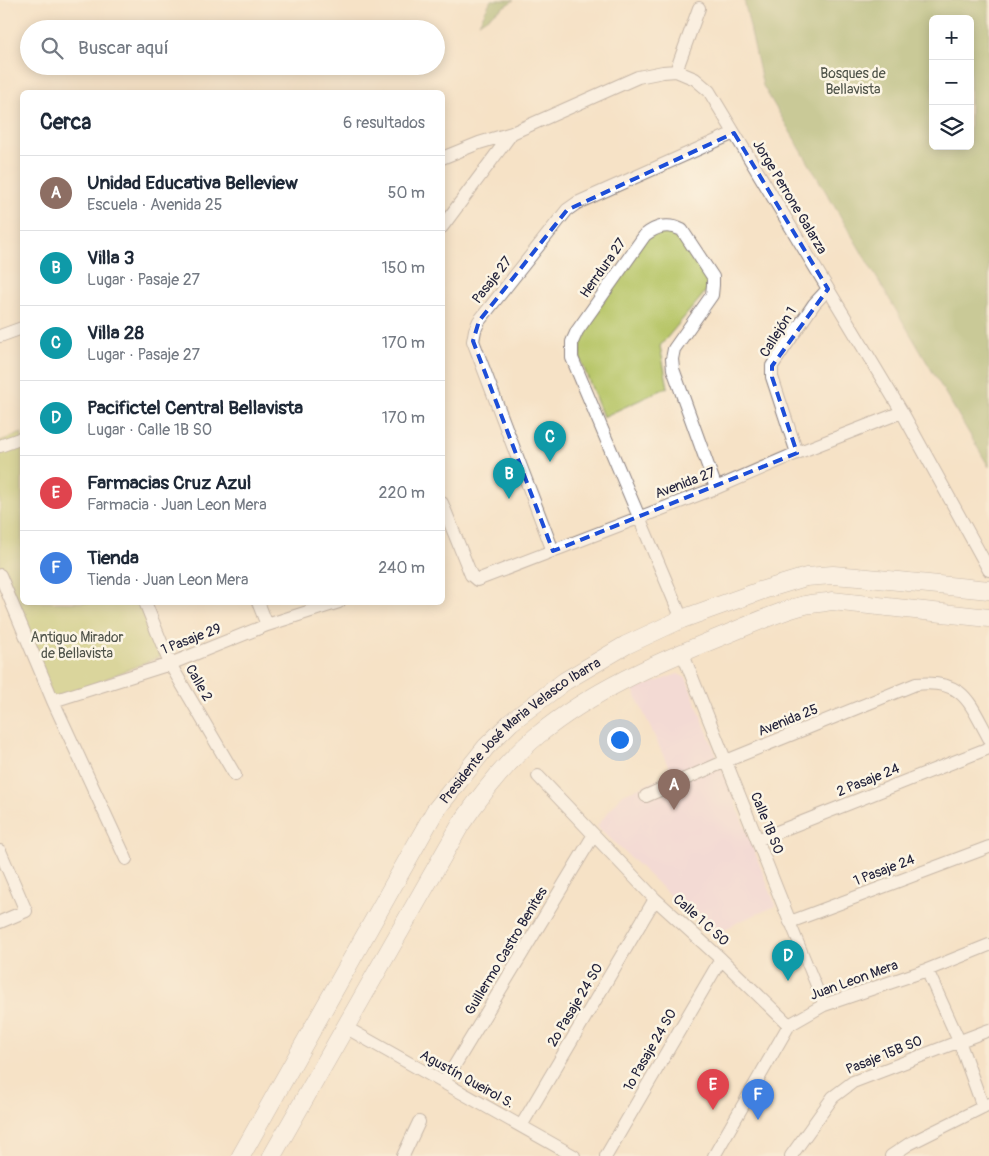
<!DOCTYPE html>
<html lang="es">
<head>
<meta charset="utf-8">
<style>
  body { margin:0; font-family:Pangolin,sans-serif; background:#f2f2f3; color:#1f2937 }
  .controls { position:absolute; right:15px; top:15px; display:grid; overflow:hidden; border-radius:8px; box-shadow:0 2px 12px #0003 }
  .controls button { width:45px; height:45px; display:grid; place-items:center; padding:0; border:0; border-bottom:1px solid #e0e1e3; background:#fff; color:#1f2937; font:25px sans-serif }
  .you { position:absolute; left:619px; top:739px; width:18px; height:18px; margin:-12px; border:4px solid #fff; border-radius:50%; background:#1a73e8; box-shadow:0 0 0 8px #1a73e833 }
  .badge { display:grid; place-items:center; width:32px; height:32px; border-radius:50%; background:#1a73e8; color:#fff; font-size:16px; font-weight:700 }
  .pin { position:absolute; translate:-50% -41px; filter:drop-shadow(0 1px 2px #0008) }
  .pin::after { content:''; position:absolute; top:26px; width:18px; height:15px; background:inherit; clip-path:polygon(0 0,100% 0,50% 100%) }
  .list { margin:0; padding:0; list-style:none }
  h2 { display:flex; justify-content:space-between; align-items:center; height:65px; margin:0; padding:0 20px; font-size:21px }
  h2 small { font-size:16px; font-weight:400; color:#747a83 }
  .list li { display:grid; grid-template-columns:32px 1fr auto; gap:15px; align-items:center; box-sizing:border-box; height:75px; padding:0 20px; border-top:1px solid #e0e1e3 }
  .list b { display:block; font-size:19px; white-space:nowrap }
  .list p { margin:0; font-size:16px; white-space:nowrap; color:#747a83 }
  .list em { font-size:16px; font-style:normal; color:#747a83 }
  .icon { flex:none; width:28px; height:28px; fill:none; stroke:currentColor; stroke-width:2; stroke-linecap:round; stroke-linejoin:round }
  .map { position:relative; flex:none; width:989px; height:1156px; overflow:hidden }
  .search { position:absolute; background:#fff; box-shadow:0 2px 12px #0003; left:20px; top:20px; width:425px; height:55px; display:flex; align-items:center; gap:12px; box-sizing:border-box; padding:0 18px; border-radius:28px; color:#747a83; font-size:19px }
  .panel { position:absolute; background:#fff; box-shadow:0 2px 12px #0003; left:20px; top:90px; width:425px; height:515px; border-radius:8px }
  .map>svg:first-child { display:block }
  .built { fill:#f0d0e5 }
  .green { fill:#b8c669; stroke:#6d7452 }
  .forest { fill:#92ab5d; stroke:#5a664c; fill-rule:evenodd }
  .lines { fill:none; stroke-linecap:round; stroke-linejoin:round }
  .pedestrian-casing { stroke:#8c8280; stroke-width:12 }
  .minor-casing { stroke:#8c8280; stroke-width:14 }
  .secondary-casing { stroke:#8c8280; stroke-width:19 }
  .pedestrian { stroke:#fff; stroke-width:10 }
  .minor { stroke:#fff; stroke-width:12 }
  .secondary { stroke:#fff; stroke-width:18 }
  .marked { fill:none; stroke:#1d4ed8; stroke-width:4; stroke-dasharray:10 6; stroke-linejoin:round }
  .labels { text-anchor:middle; dominant-baseline:central; stroke-width:5; stroke-linejoin:round; paint-order:stroke }
  .park-label { font-size:14px; fill:#4f5349; stroke:#fcf5e5 }
  .street-label { font-size:14px; fill:#22223b; stroke:#fcf5e5 }
</style>
</head>
<body>
<div class="map">
<svg width="989" height="1156" viewBox="0 0 989 1156">
  <rect width="100%" height="100%" fill="#fcf5e5"/>
  <filter id="ink" filterUnits="userSpaceOnUse"><feTurbulence type="fractalNoise" baseFrequency=".02" numOctaves="2"/><feDisplacementMap in="SourceGraphic" scale="10" xChannelSelector="R" yChannelSelector="G"/><feConvolveMatrix kernelMatrix="1 2 1 2 8 2 1 2 1" color-interpolation-filters="sRGB"/></filter>
  <filter id="wash" filterUnits="userSpaceOnUse"><feTurbulence type="fractalNoise" baseFrequency=".0096" numOctaves="4" result="noise"/><feDisplacementMap in="SourceGraphic" scale="20" xChannelSelector="R" yChannelSelector="G"/><feGaussianBlur stdDeviation="1.12" result="paint"/><feColorMatrix in="noise" values="0 0 0 0 0 0 0 0 0 0 0 0 0 0 0 0 0 1.4 0 .05"/><feComposite in="paint" operator="in"/></filter>
  <g filter="url(#wash)">
    <rect width="100%" height="100%" fill="#f6e2c6"/>
    <path class="built" d="M678,674L686,678L776,906L738,922L714,937L597,826L623,794L672,774L633,690Z"/>
    <path class="green" d="M663,230L679,234L708,278V289L660,346L668,387L603,417L580,358L582,333L645,239Z
      M22,433V602L142,603L163,655L53,701L0,570V441Z"/>
    <path class="forest" d="M491,0H514L479,23Z
      M744,0H989V467L763,86ZM933,19H970V146H933Z"/>
  </g>
  <g filter="url(#ink)">
    <g class="lines">
      <g class="pedestrian-casing">
        <path id="pedestrian" d="M790,922L824,1005"/>
      </g>
      <g class="minor-casing">
        <path id="minor" d="M676,71L699,8
          M442,158L479,143L512,133L638,77L663,72L676,71L695,79L709,91L902,412L989,570
          M442,227L512,133
          M0,336L22,328
          M0,446L22,438
          M797,453L772,377V366L814,304L828,289
          M442,503L471,575L477,580L716,488L797,453L902,412
          M553,551L473,341L475,330L479,321L567,210L577,203L734,133
          M0,575L53,701L126,859
          M145,602L170,664L235,775
          M258,602L267,625
          M682,619L572,358V342L577,331L645,235C657,226 668,223 682,230L713,277V285L712,295L674,349L672,359L673,369L716,488
          M682,652L790,922L989,847
          M53,701L170,664L267,625L339,602
          M538,776L655,899L721,959L789,1025
          M646,796L726,761L916,684C964,679 969,702 989,738
          M757,840L989,748
          M0,851L26,911L0,922
          M927,970L959,1041L983,1107
          M345,1027L574,1156
          M444,1083L593,836
          M521,1126L655,899
          M403,1156L419,1122
          M606,1156L721,959
          M714,1156L789,1025L824,1005L927,970L989,945
          M791,1156L833,1097L853,1082L989,1030
          M891,1156L909,1144L989,1104"/>
      </g>
      <g class="secondary-casing">
        <g id="secondary">
          <path id="s1" d="M241,1156L435,811L486,747L511,722L565,681L626,645L682,619L763,590L806,577L833,575L858,577L989,590"/>
          <path d="M272,1156L461,824C483,792 508,760 538,735C592,691 656,663 720,637C748,626 776,612 805,605C814,603 823,603 832,601L989,618"/>
        </g>
      </g>
      <use href="#pedestrian" class="pedestrian"/>
      <use href="#minor" class="minor"/>
      <use href="#secondary" class="secondary"/>
    </g>
  </g>
  <path d="M0 0H989V1156H0ZM734,133L828,289L772,366V377L797,453L553,551L473,341L479,321L567,210Z" fill="#f6e2c6" fill-opacity=".55" fill-rule="evenodd"/>
  <path class="marked" d="M734,133L828,289L772,366V377L797,453L553,551L473,341L479,321L567,210Z"/>
  <g class="labels">
    <g class="park-label">
      <text x="853" y="73">Bosques de<tspan x="853" dy="16">Bellavista</tspan></text>
      <text x="77" y="637">Antiguo Mirador<tspan x="77" dy="16">de Bellavista</tspan></text>
    </g>
    <g class="street-label">
      <text transform="translate(790 197) rotate(59)">Jorge Perrone Galarza</text>
      <text transform="translate(603 268) rotate(-55)">Herrdura 27</text>
      <text transform="translate(492 280) rotate(-52)">Pasaje 27</text>
      <text transform="translate(778 332) rotate(-58)">Callejón 1</text>
      <text transform="translate(685 483) rotate(-21)">Avenida 27</text>
      <text transform="translate(191 639) rotate(-21)">1 Pasaje 29</text>
      <text transform="translate(199 683) rotate(60)">Calle 2</text>
      <text transform="translate(788 720) rotate(-22)">Avenida 25</text>
      <text stroke="none"><textPath href="#s1" startOffset="514">Presidente José Maria Velasco Ibarra</textPath></text>
      <text transform="translate(868 780) rotate(-22)">2 Pasaje 24</text>
      <text transform="translate(767 823) rotate(68)">Calle 1B SO</text>
      <text transform="translate(884 870) rotate(-21)">1 Pasaje 24</text>
      <text transform="translate(701 920) rotate(42)">Calle 1 C SO</text>
      <text transform="translate(506 951) rotate(-59)">Guillermo Castro Benites</text>
      <text transform="translate(854 980) rotate(-20)">Juan Leon Mera</text>
      <text transform="translate(575 1005) rotate(-59)">2º Pasaje 24 SO</text>
      <text transform="translate(650 1050) rotate(-60)">1º Pasaje 24 SO</text>
      <text transform="translate(884 1055) rotate(-22)">Pasaje 15B SO</text>
      <text transform="translate(467 1079) rotate(29)">Agustín Queirol S.</text>
    </g>
  </g>
</svg>
<div class="controls">
<button>+</button>
<button>−</button>
<button><svg class="icon" aria-label="layers" viewBox="0 0 24 24"><path d="M12 4l9 5-9 5-9-5zM3 14l9 5 9-5"/></svg></button>
</div>
<div class="you"></div>
<div class="pin badge" style="left:674px;top:810px;background:#8d6e63">A</div>
<div class="pin badge" style="left:509px;top:499px;background:#0f9aa8">B</div>
<div class="pin badge" style="left:550px;top:462px;background:#0f9aa8">C</div>
<div class="pin badge" style="left:788px;top:981px;background:#0f9aa8">D</div>
<div class="pin badge" style="left:713px;top:1110px;background:#e0444e">E</div>
<div class="pin badge" style="left:758px;top:1120px;background:#3f7fe0">F</div>
<div class="search"><svg class="icon" aria-label="search" viewBox="0 0 24 24"><circle cx="10" cy="10" r="6"/><path d="M15 15l6 6"/></svg>Buscar aquí</div>
<section class="panel">
<h2>Cerca<small>6 resultados</small></h2>
<ul class="list">
<li><span class="badge" style="background:#8d6e63">A</span><div><b>Unidad Educativa Belleview</b><p>Escuela · Avenida 25</p></div><em>50 m</em></li>
<li><span class="badge" style="background:#0f9aa8">B</span><div><b>Villa 3</b><p>Lugar · Pasaje 27</p></div><em>150 m</em></li>
<li><span class="badge" style="background:#0f9aa8">C</span><div><b>Villa 28</b><p>Lugar · Pasaje 27</p></div><em>170 m</em></li>
<li><span class="badge" style="background:#0f9aa8">D</span><div><b>Pacifictel Central Bellavista</b><p>Lugar · Calle 1B SO</p></div><em>170 m</em></li>
<li><span class="badge" style="background:#e0444e">E</span><div><b>Farmacias Cruz Azul</b><p>Farmacia · Juan Leon Mera</p></div><em>220 m</em></li>
<li><span class="badge" style="background:#3f7fe0">F</span><div><b>Tienda</b><p>Tienda · Juan Leon Mera</p></div><em>240 m</em></li>
</ul>
</section>
</div>
</body>
</html>
